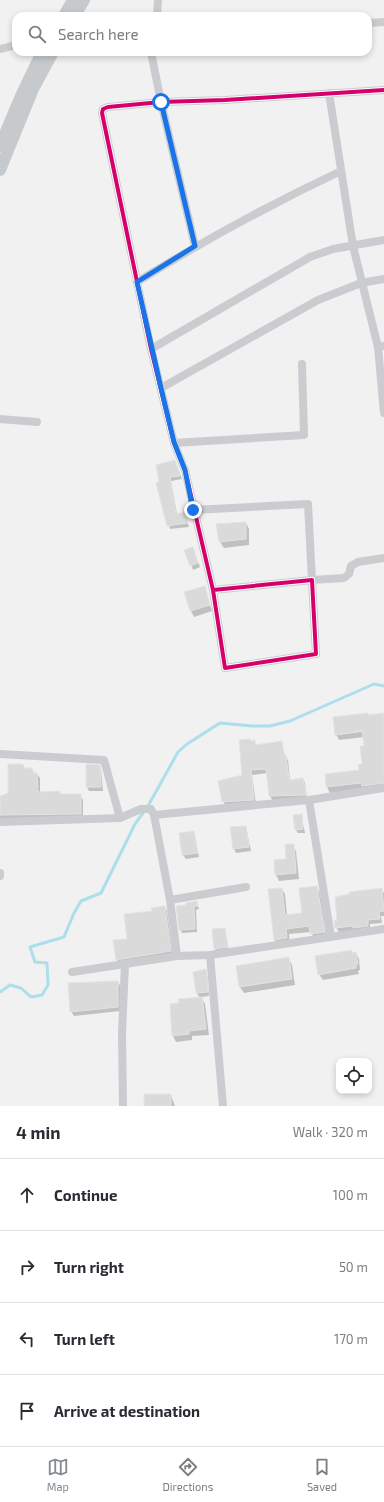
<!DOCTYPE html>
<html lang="en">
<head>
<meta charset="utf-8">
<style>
  body { margin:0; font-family:"Exo 2",sans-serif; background:#f2f2f3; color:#2b2b33 }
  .controls { position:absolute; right:12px; bottom:12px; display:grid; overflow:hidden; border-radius:8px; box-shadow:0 2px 6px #0003 }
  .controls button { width:36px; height:36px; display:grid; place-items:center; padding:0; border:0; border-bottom:1px solid #e1e1e2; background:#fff; color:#2b2b33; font:20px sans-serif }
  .stop { position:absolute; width:12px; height:12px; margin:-9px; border:3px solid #1a73e8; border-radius:50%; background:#fff }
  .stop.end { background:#1a73e8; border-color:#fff; box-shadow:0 1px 4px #0008 }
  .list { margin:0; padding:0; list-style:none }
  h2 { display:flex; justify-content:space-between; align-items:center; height:52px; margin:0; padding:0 16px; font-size:17px }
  h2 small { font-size:13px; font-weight:400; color:#7c7c81 }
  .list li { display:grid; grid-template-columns:26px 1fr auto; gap:12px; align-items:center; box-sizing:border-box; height:72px; padding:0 16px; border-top:1px solid #e1e1e2 }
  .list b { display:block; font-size:15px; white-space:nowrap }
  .list em { font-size:13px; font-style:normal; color:#7c7c81 }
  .icon { flex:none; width:22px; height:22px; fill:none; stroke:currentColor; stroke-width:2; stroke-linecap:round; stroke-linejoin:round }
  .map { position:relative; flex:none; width:384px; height:1106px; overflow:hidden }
  .search { position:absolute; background:#fff; box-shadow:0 2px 6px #0003; left:12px; right:12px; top:12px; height:44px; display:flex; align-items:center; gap:10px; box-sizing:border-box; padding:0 14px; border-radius:12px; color:#7c7c81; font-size:15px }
  .sheet { height:340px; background:#fff }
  nav { display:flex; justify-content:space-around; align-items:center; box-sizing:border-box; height:56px; border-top:1px solid #e1e1e2; background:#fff; font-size:11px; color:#7c7c81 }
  nav a { display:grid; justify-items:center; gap:2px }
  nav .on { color:#838a91 }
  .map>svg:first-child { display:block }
  .shadow { fill:#0003; fill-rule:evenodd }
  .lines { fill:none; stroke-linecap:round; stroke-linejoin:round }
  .stream { stroke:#acdeec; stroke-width:3 }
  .building { fill:#dadadb; stroke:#e2e3e4 }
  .street { stroke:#cacccf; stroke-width:8 }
  .primary { stroke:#c6cacd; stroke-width:12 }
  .cycleway-casing { stroke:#fff; stroke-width:6 }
  .cycleway { stroke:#d6006c; stroke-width:4 }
  .route { stroke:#1a73e8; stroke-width:5 }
</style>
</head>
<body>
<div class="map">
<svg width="384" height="1106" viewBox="0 0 384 1106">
  <rect width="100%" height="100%" fill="#f1f1f1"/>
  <path class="shadow" d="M175,461L182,479L171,481L177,514L184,513L189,527L170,529L160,483Z
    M246,523L249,529V545L224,548L220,542L217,524Z
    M193,548L200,567L193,570L186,550Z
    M204,587L212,611L194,617L191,611Z
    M367,714L369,716L384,714V789L366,791L364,789L330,793L327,787L326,774L360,771L359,766L364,765L361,747H365L364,737L339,740L336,734L334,718ZM367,729V731L337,735V733Z
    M254,741L257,746L282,742L285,756L288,760L290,780L303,779L305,783L307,799L273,801L270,796L268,773L252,775L256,804L225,806L219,782L243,776L251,742Z
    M23,765L25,769H32L34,774H37L40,778V793L80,795L83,800V818L0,822V797L9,794Z
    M99,766L101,770L103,791H89L87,787Z
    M301,815L305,833H298L296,830Z
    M246,827L251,851L236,853L234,849Z
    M194,832L199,857L186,859L183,855Z
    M293,845L296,851L299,879L279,881L276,875L287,860Z
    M317,887L320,893L327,938L315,940L311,932L289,934L290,944L278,945L275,940L282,889L285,894L287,915L303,914Z
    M381,889L384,893V916H381L382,923L370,924V931L339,932L336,927Z
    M197,902L199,909L196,910L197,932L182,933L180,929L187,906Z
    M165,907L167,911L173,956L119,964L117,959L153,912Z
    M224,929L229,951L217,952L215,949Z
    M351,951L352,954L356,953L359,959L360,970L358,971L359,974L323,980L319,974Z
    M289,959L292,965L295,985L244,993L240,987L237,966Z
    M205,971L207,974L209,996L201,997L205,1004L209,1035L192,1036V1040L176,1042L173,1036L180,1004L200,998L197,993Z
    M118,982L121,987L120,1011L74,1016L71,1011Z
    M171,1095L175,1106H145Z"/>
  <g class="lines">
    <path class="stream" d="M0,992L10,985L21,988L31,997L42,995L48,985L47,963L35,962L30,947L64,937L74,913L81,901L101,893L135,824L148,806L178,752L187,744L220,723L252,726H270L290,721L374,684L384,686"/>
  </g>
  <path class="building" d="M175,460L180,476L170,477L176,514L185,512L188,523L167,526L156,483L159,482L156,465Z
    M246,522V539L219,542L216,524Z
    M193,547L198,563L190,566L184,550Z
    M205,586L210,605L190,611L184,592Z
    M368,713V715L384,713V783L362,786L361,783L326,787L325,774L359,770L358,765L362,764L360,746H364L362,731L335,735L333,717Z
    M250,739L251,741L255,740V745L282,741L284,755H286L289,780L303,778L306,795L269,796L266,769L251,770L254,800L222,802L218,781L242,775L239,740Z
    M8,764H23V768H32V773H37L38,792L60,791V794H81V814L0,815V796L8,793Z
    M86,764L100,765L101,787H86Z
    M302,814L303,829L295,830L293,815Z
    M246,826L249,847L233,849L230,827Z
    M194,831L198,853L182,855L179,833Z
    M285,844H294L296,873L275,875L274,860L286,859Z
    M317,886L325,932L310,934L309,926L286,929L287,938L274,940L268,889L282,888L285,915L302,913L299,888Z
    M382,888L384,911L379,912L380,919L368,920V926L353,928V926L335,928L334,921L337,920L335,897L349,894V892Z
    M197,901L198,906H194L195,929L179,930L176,906L186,905V903Z
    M165,906L171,951L116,960L113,940L127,939L124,914L152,911L151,908Z
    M225,928L228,947L214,949L212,929Z
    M352,950V953L356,952L358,964H356V968L318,975L315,956Z
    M289,957L292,979L239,987L236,966Z
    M206,969L208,992L196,993L193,972Z
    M118,981V1007L70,1012L68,983Z
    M202,997L206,1029L189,1031V1034L172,1036L170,1004L179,1003L178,999Z
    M144,1094H171V1106H144Z"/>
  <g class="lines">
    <path class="street" d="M157,16L158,0
      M368,23L384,22
      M0,49L16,45
      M151,52L161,102L195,246
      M329,93L353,246L378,347
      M137,282C203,241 271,204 341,171
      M384,346L378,347L384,413
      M151,349L310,257L333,249L384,240
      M161,388L318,300L361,283L384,279
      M0,419L37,422
      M174,443L304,435L302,364
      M193,510L308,504L312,580L344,578L349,574L351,566L358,562L384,558
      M213,590L312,580L316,654L225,668L213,590L185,470L174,443L151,349L102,113L103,109L108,107L161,102L225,100L384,90
      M0,754L104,760L120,818
      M309,800L331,937
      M154,815L170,900L177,956
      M0,822L120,818L141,809H151L154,815L309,800L384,788
      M0,873V876
      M170,900L246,887
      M210,955L223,1106
      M72,972L177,956L210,955L384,929
      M123,1106L122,1033L125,965"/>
    <path class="primary" d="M64,16L73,0
      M74,16L84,0
      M0,146L21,96L42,52
      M0,170L33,89L53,52"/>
    <g class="cycleway-casing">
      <path id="cycleway" d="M213,590L312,580L316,654L225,668L213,590L185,470L174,443L151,349L102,113L103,109L108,107L161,102L225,100L384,90"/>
    </g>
    <use href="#cycleway" class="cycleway"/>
  </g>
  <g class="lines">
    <path class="route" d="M161,102L195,246L137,282L161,388L174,442L185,470L193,510"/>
  </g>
</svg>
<div class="controls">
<button><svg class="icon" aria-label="locate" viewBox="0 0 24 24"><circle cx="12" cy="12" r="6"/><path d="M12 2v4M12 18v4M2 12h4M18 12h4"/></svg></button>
</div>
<div class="stop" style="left:161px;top:102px"></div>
<div class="stop end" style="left:193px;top:510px"></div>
<div class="search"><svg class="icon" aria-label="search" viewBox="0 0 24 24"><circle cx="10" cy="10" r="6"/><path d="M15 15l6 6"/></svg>Search here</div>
</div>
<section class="sheet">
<h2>4 min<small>Walk · 320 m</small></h2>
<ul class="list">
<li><svg class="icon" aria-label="ahead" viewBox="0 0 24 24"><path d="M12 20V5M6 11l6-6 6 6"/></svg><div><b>Continue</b></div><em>100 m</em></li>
<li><svg class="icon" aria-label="right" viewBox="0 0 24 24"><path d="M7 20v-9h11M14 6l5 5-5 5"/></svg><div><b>Turn right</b></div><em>50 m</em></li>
<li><svg class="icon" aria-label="left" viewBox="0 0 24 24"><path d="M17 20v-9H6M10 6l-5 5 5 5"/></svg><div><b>Turn left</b></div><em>170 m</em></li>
<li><svg class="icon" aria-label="arrive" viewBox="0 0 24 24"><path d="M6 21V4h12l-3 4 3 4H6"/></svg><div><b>Arrive at destination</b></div></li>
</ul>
</section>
<nav>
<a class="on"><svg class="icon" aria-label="map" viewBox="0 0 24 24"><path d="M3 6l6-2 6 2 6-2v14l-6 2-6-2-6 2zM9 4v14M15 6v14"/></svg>Map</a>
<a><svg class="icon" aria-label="directions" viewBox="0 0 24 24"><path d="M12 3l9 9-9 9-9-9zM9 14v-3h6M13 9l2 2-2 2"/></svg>Directions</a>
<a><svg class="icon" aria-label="saved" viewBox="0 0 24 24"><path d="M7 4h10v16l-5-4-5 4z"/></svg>Saved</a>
</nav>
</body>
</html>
